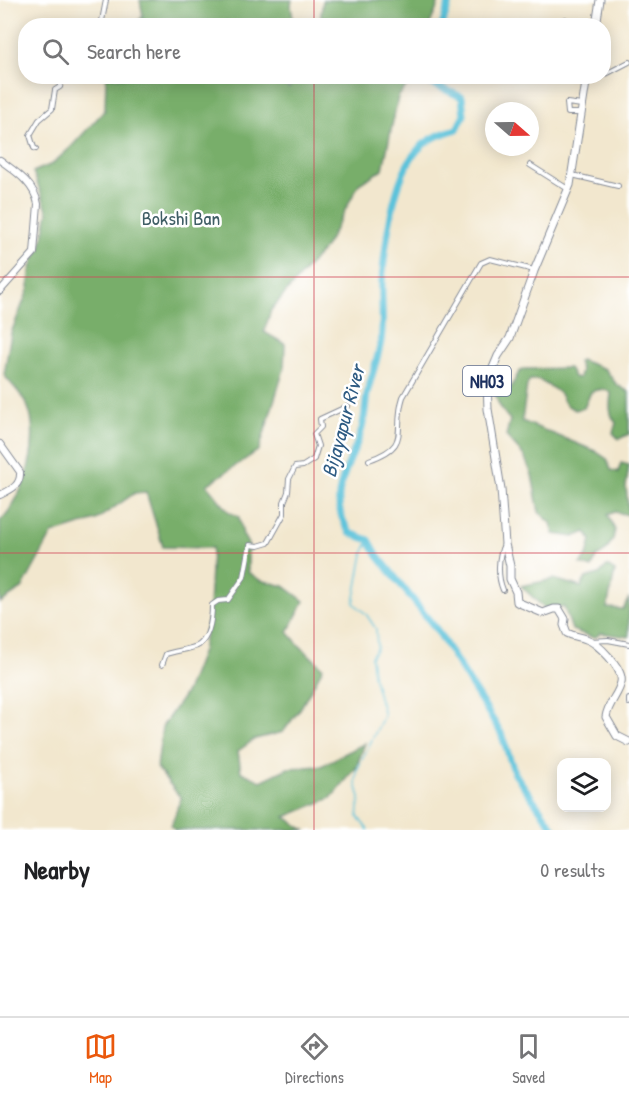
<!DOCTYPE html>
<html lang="en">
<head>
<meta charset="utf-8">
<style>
  body { margin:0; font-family:"Patrick Hand",sans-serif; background:#f2f2f2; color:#202124 }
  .controls { position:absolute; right:18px; bottom:18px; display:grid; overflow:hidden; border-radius:12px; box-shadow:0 3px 15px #0003 }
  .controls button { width:54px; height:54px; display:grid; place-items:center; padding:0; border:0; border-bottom:2px solid #e0e0e0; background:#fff; color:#202124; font:30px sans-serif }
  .compass { position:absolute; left:485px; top:102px; width:54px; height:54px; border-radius:50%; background:#fff; box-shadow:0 3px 15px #0003; rotate:110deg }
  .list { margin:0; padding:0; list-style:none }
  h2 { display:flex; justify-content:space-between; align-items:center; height:78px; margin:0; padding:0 24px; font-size:26px }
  h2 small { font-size:20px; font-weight:400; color:#757577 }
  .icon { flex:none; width:33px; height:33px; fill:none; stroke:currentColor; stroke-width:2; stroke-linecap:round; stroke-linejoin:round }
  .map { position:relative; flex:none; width:629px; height:830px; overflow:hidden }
  .search { position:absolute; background:#fff; box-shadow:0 3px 15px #0003; left:18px; right:18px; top:18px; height:66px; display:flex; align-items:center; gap:15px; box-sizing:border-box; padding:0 21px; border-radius:24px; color:#757577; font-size:22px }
  .sheet { height:186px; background:#fff }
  nav { display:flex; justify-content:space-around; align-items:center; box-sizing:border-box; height:84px; border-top:2px solid #e0e0e0; background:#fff; font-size:16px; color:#757577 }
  nav a { display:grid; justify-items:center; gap:3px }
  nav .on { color:#ea580c }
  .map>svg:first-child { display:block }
  .forest { fill:#78ae6a; stroke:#4a6e64; stroke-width:1.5 }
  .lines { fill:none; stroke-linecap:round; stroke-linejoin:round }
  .stream { stroke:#5cc2da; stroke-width:1.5 }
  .river { stroke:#5cc2da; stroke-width:7 }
  .minor-casing { stroke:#868b96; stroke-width:6 }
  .secondary-casing { stroke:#868b96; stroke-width:8 }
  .primary-casing { stroke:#868b96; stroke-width:9 }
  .minor { stroke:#fff; stroke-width:4 }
  .secondary { stroke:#fff; stroke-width:6 }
  .primary { stroke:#fff; stroke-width:7 }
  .grid { fill:none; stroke:#d1495b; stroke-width:1.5; stroke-opacity:0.55 }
  .labels { text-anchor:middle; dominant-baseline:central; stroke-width:5; stroke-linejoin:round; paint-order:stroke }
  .shield { fill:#fff; stroke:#5f6d8e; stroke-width:1.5 }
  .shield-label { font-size:18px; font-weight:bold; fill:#1b2f5e }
  .park-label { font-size:20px; fill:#405e66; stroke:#fff }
  .water-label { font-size:21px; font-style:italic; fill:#2e5b83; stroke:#fff }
</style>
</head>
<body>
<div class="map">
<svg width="629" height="830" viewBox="0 0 629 830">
  <rect width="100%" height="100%" fill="#fff"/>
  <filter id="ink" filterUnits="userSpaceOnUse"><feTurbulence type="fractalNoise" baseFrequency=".0167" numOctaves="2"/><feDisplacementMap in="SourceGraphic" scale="12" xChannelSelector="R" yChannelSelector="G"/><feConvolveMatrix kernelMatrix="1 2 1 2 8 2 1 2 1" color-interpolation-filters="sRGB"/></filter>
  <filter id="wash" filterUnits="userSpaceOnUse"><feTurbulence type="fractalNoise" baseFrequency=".008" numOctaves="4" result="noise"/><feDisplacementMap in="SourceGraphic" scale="24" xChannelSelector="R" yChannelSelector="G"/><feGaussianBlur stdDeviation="1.35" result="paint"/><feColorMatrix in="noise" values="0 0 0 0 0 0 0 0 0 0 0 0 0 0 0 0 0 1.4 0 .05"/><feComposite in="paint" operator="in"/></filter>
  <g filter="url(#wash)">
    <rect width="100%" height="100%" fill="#f2e7ce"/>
    <path class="forest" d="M140,0H292L291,5L293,19L291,21C280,25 271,18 260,21L258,26L234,25L227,21L221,25H135L143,16Z
      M323,0H439L437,8L429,26L324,25L320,22Z
      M106,77H279L282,84L289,88L294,77H414L398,97L383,169L359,184L326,246L271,310L264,332L285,344L284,369L259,450L207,485L229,512L239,517L243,535L248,544V572L260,580L284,586L304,601L288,632L299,645L323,668L300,709L283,732L255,739L238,751L241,772L261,781L288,768L321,766L365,743L356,768L331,798L285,817L305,830H175L171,826L181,798L157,768L162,727L186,692L202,651L209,608L212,548L163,547L146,492L135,493L96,520L52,534L22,589L0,603V521C25,498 42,437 27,405C22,394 11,384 4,375L11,333L29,288L30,272L34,258L41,247L48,212L33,172L52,164L71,147L105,110Z
      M580,360L605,369L617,385L629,392V434L619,439L613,433L616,423C608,413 610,404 611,393C606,388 598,389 591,392L584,408L575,410L566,405L560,394L554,389L539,380H530L527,385L522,421L595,451L607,459L611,470L618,472L621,463L629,465L626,487L629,515L615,512L608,515L615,530L613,539L606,551L596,557L592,568L580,564L587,556L591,540L586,532L574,537L554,534L551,523L539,512L532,475L524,456L506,436L510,420C502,411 493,399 496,387L499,386L510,389L519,372L523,369L569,368L574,377L579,378L581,370L578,362Z
      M607,566L615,571L607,608L623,609L629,598V637L601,633L594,638L572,630L564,607L544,608L521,586L554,579L581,587L586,578L599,574Z"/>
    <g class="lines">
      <path class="stream" d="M368,830L358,817L360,798L356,783L357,770L384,715L373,675L371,657L377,647L376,629L366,614L354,603L363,554L369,540"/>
      <path class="river" d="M442,26L450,0
        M428,76V82L462,97L464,115L457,129C430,136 414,147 403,174C390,205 385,247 382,281C381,301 384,322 381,341C378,359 371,376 367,394C365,408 365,421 360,435C348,470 325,497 350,533L369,540L378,556L437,630L501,733L515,774L555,830"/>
    </g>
  </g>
  <g filter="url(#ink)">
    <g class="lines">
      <g class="minor-casing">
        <path id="minor" d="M101,26L106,0
          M564,26L565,19
          M604,75L629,62
          M586,83L601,76
          M580,113H568L567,103L582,105
          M36,149L34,148L30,135L39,120L52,109L55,90L60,87L63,76
          M530,165L568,189
          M572,175L618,186
          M369,460C413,445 392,431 403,397L481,263L490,259L534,270
          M503,590C497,576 498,557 504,544
          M591,641L608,640L629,644
          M162,665L166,654C174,651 193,649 199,645C210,636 212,618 212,605L218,601L228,600L244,577L250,545L258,546L268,543L284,514V502L288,492L289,479L295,467L303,466L314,459L318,446L314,434L321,427L320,419L348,406
          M629,699V703"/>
      </g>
      <g class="secondary-casing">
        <path id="secondary" d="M0,160C16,172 34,183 38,204L34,253L0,291
          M0,444L20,472C21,486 10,490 0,495"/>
      </g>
      <g class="primary-casing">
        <path id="primary" d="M596,26L600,0
          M587,76L570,185L534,271L510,338L498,356L487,382L488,409L501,489L505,544L510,566V579L516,592L517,602L543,613L554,609H559L565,619L564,625L567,633C574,637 579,636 586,639C597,642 624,669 621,682C619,694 608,703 606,717L617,736L629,742"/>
      </g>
      <use href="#minor" class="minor"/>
      <use href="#secondary" class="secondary"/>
      <use href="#primary" class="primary"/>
    </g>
  </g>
  <path class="grid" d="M314,0V26M314,76V830M0,277H629M0,553H629"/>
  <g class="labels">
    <rect class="shield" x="463" y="366" width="48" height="30" rx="4.5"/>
    <g class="shield-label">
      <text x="487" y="381">NH03</text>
    </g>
    <g class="park-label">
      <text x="181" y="217">Bokshi Ban</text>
    </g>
    <g class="water-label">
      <text transform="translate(343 421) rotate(-75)">Bijayapur River</text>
    </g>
  </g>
</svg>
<div class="controls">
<button><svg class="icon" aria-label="layers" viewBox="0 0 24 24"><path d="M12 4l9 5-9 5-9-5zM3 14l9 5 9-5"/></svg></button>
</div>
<svg class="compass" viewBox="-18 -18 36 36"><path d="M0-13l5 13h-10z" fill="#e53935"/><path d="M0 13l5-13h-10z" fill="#757577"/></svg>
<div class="search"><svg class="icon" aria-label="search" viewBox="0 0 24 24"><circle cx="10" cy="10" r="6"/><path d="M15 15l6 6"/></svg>Search here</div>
</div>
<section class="sheet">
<h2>Nearby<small>0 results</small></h2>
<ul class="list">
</ul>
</section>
<nav>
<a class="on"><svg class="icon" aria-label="map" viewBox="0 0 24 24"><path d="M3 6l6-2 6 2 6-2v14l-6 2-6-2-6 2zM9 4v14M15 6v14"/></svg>Map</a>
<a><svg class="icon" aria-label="directions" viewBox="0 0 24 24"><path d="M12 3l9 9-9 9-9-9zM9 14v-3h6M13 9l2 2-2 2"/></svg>Directions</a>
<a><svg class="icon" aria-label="saved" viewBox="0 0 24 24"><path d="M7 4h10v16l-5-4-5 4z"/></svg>Saved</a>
</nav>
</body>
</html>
